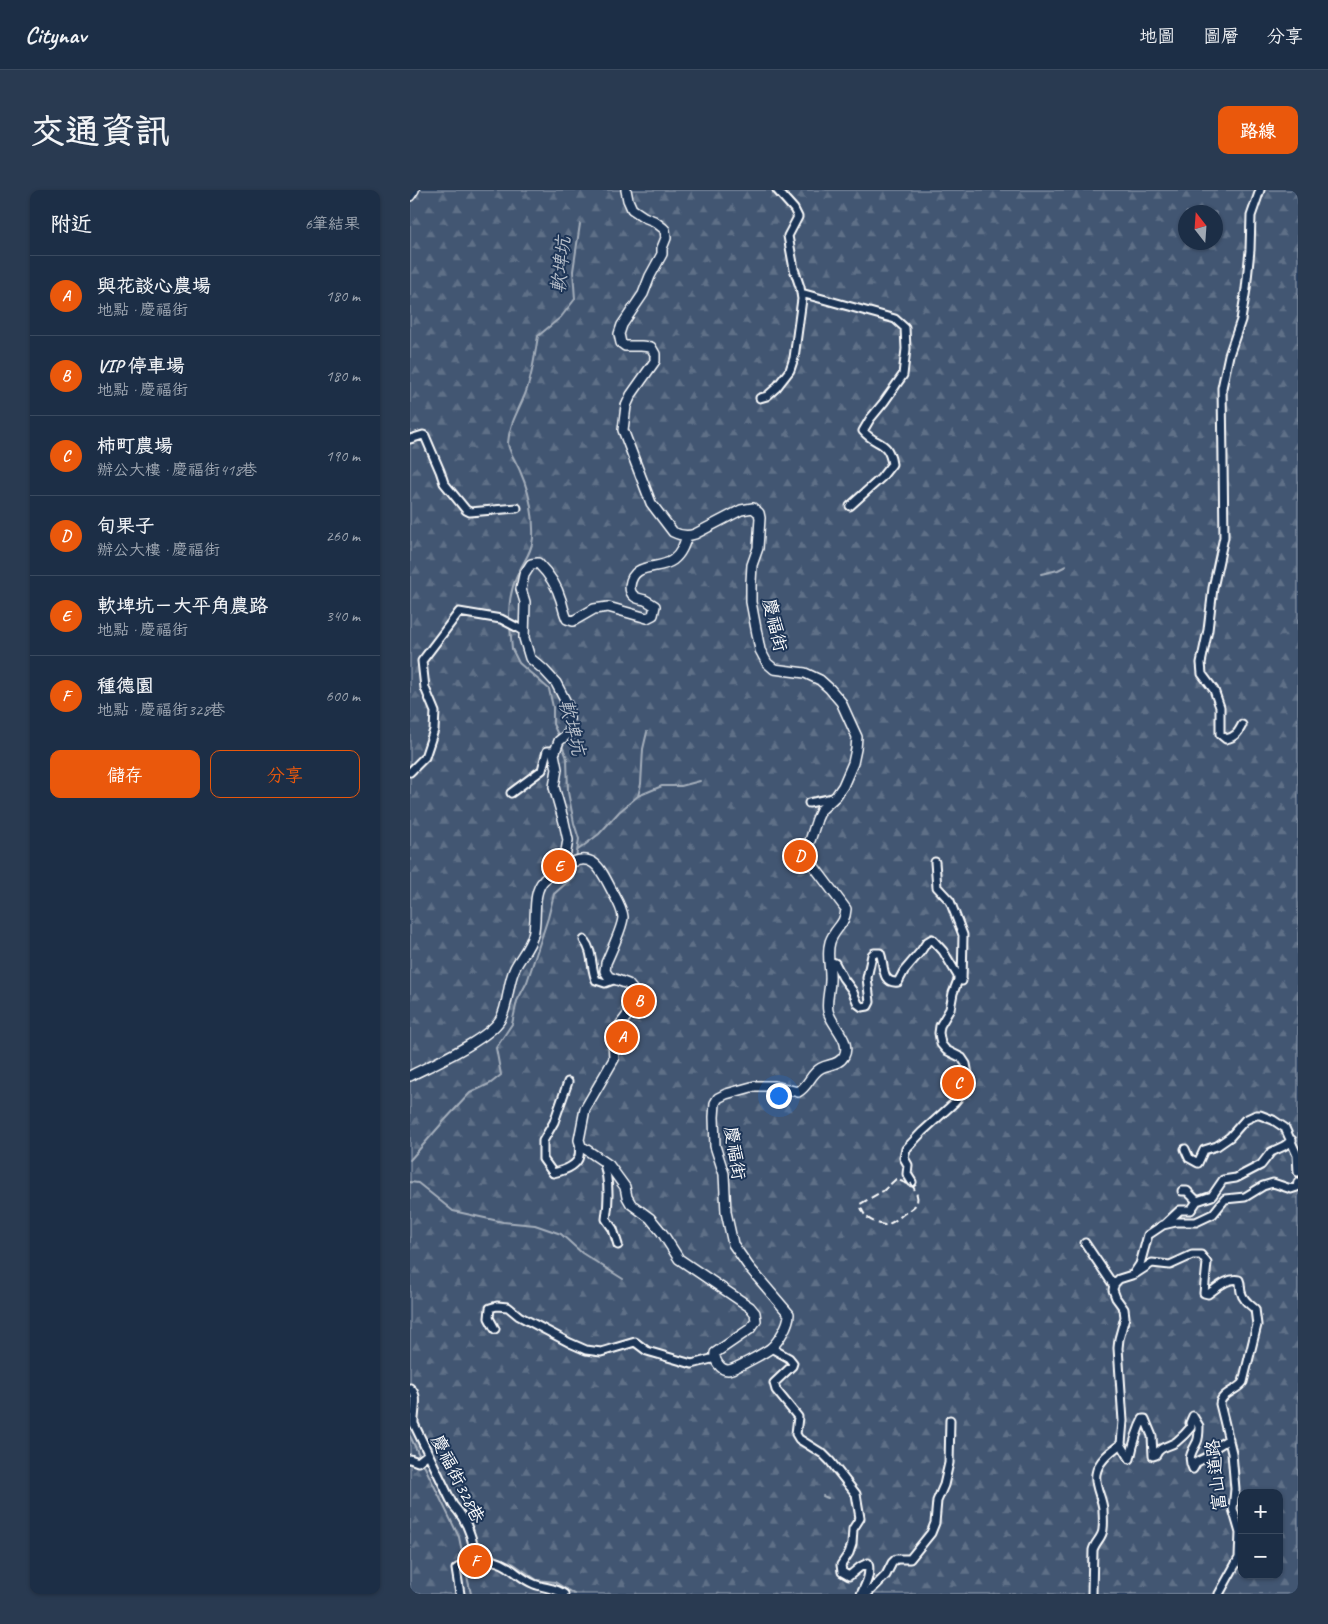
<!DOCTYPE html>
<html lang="zh-TW">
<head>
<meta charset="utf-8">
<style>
  body { margin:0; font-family:Caveat,"LXGW WenKai TC",sans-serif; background:#293a51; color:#f1f3f6 }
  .controls { position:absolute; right:15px; bottom:15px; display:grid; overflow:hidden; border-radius:10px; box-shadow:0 1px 4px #0004 }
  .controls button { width:45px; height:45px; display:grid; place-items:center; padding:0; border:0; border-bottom:1px solid #3a4a5f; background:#1c2e46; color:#f1f3f6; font:25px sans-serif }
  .compass { position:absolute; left:768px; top:15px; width:45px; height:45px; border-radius:50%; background:#1c2e46; box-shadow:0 1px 4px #0004; rotate:343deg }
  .you { position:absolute; left:368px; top:905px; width:18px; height:18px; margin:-12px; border:4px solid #fff; border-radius:50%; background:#1a73e8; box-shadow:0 0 0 8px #1a73e833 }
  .badge { display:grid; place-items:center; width:32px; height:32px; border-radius:50%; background:#ea580c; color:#fff; font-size:16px; font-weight:700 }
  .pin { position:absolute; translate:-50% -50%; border:2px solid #fff; box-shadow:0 1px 5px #0006 }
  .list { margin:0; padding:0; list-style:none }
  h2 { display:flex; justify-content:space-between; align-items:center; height:65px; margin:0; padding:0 20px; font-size:21px }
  h2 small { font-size:16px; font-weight:400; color:#a0a8b3 }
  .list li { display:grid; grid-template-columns:32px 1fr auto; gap:15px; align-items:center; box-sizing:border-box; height:80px; padding:0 20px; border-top:1px solid #3a4a5f }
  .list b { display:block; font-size:19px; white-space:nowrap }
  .list p { margin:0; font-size:16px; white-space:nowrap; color:#a0a8b3 }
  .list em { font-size:16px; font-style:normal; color:#a0a8b3 }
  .actions { display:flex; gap:10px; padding:15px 20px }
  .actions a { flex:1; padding:11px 0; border:1px solid #ea580c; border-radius:10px; text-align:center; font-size:18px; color:#ea580c }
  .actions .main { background:#ea580c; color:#fff }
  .map { position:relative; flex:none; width:888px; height:1404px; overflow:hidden; border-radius:10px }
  header { display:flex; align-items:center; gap:30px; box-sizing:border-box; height:70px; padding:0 25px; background:#1c2e46; border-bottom:1px solid #3a4a5f }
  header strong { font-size:24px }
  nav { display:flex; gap:28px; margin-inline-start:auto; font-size:18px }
  .intro { display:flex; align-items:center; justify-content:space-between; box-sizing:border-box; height:120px; padding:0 30px }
  h1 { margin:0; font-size:35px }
  .button { padding:12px 22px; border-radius:10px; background:#ea580c; color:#fff; font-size:18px; font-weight:700 }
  main { display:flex; gap:30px; padding:0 30px }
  aside { flex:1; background:#1c2e46; border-radius:10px; box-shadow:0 1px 4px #0004 }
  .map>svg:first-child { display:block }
  .forest { fill:url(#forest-firs); stroke:#a0aab8; fill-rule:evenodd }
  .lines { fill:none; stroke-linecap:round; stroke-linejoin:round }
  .stream { stroke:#a4aebb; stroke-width:2 }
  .minor-casing { stroke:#fff; stroke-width:11 }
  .tertiary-casing { stroke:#fff; stroke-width:12 }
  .minor { stroke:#1d3557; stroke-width:7 }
  .tertiary { stroke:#1d3557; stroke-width:9 }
  .rail { stroke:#fff; stroke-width:2; stroke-dasharray:8 4; stroke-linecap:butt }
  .labels { text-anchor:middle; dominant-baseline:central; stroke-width:4; stroke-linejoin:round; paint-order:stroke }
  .street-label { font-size:18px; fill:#fff; stroke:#1d3557 }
  .water-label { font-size:19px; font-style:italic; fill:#bbc2cc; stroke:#1d3557 }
</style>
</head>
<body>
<header>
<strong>Citynav</strong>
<nav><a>地圖</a><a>圖層</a><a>分享</a></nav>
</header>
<div class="intro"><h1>交通資訊</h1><a class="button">路線</a></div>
<main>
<aside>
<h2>附近<small>6筆結果</small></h2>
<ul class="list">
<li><span class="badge">A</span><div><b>與花談心農場</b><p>地點 · 慶福街</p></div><em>180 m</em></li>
<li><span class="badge">B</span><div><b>VIP 停車場</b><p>地點 · 慶福街</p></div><em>180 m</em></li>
<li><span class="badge">C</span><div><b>柿町農場</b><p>辦公大樓 · 慶福街418巷</p></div><em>190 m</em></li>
<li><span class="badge">D</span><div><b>旬果子</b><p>辦公大樓 · 慶福街</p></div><em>260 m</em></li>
<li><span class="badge">E</span><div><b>軟埤坑－大平角農路</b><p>地點 · 慶福街</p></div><em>340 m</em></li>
<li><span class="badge">F</span><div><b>種德園</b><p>地點 · 慶福街328巷</p></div><em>600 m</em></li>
</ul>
<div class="actions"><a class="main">儲存</a><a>分享</a></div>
</aside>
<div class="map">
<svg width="888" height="1404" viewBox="0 0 888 1404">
  <defs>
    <pattern id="forest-firs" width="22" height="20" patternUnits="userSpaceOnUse" patternTransform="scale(1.25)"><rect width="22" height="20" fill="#425672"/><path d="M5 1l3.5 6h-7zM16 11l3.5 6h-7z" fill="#5e6f87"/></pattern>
  </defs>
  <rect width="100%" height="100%" fill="#263d5e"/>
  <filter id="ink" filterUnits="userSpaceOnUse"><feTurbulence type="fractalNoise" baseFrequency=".02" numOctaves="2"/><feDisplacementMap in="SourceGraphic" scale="10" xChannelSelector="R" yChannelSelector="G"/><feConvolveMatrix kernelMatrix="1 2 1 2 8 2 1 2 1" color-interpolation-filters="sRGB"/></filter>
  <g filter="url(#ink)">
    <path class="forest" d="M0,0H888V1404H0ZM776,22H806V52H776ZM832,1303H869V1385H832Z"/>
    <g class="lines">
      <path class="stream" d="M631,384L648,380L656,376
        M99,431C99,415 100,401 107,386C112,373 122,363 123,348C124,325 119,301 110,281C107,273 98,261 98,253C99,233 111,217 117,199C123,182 125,164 128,146L151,127L165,109L163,81L170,34
        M100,436L102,459L109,473L139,499L143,517V534L149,547
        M151,553L157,568L158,602L164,633L169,649L166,668
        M228,606L252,596H271L290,591
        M168,660L189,644L209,622L228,606L231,594L233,559L237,542
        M0,970L34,931L60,903L81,893L91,885L86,858L102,834L107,811L117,792L138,728L144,704L163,687L165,676
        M0,992L8,993L43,1021L93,1032L125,1035L151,1044L172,1063L213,1089
        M0,1246L10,1267
        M12,1271L49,1347L54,1372
        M413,1306L418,1308
        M52,1364H63
        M67,1364H80L104,1374L127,1390L145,1392L164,1404
        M55,1377L61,1404"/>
      <g class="minor-casing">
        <path id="minor" d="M391,103L485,129L495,138L496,159L493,185L474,212L460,229L453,241C467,257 478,249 482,274L471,288L440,316
          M350,208L357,206L366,198L380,180L384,168L392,109L390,97L384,79L378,46L388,27L384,19L367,0
          M0,249L13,245L15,246L30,281L34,293L56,320L60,322L107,318
          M832,535C828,543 825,547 816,549L810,544V517L804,500L792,484L791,473L798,440L803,398L814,347L812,198L819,165L831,130L836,99L840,60L841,26L850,0
          M0,582L15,567L24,540L25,522L15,498L12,471L49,422L91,429L114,441
          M101,603L132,580L137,561H146
          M399,613L423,608
          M525,672L527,697L540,711L553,745L552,791
          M174,750C184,763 180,776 186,790L195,793L206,789
          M419,771L425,773L433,788L442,800L448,814L452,817L458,816L460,812L457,788L462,765L464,763H470C475,773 470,794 488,792L494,781L511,761L517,752L522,749L533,761L548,786V790L543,803L540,819L530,836L529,843L531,854L536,860L552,868L556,874L559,889L554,901L544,913L512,942L496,959L494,968L498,975L497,984L502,992
          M158,892L144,932L133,951V969L143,983C152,981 167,977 169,966C170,962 169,958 170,954
          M775,959L779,968L788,973L794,960L807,956L820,947L835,930L846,925H850L863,930L875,938L887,965L888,982
          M193,971C199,989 199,1010 196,1029L203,1039L208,1055
          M772,1001H777L787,1011L802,1006L813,990L826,988L851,975L861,962L874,956L882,950
          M755,1034L770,1020H781L787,1011
          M675,1053L704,1096
          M724,1083L730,1074L738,1045L753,1035L766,1032H786L803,1024L815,1009L835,1007L853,996L863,993L881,999L887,997L888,992
          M85,1139L79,1128L80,1118L87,1116L98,1117L109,1126L160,1153L176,1160L191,1162L225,1152L237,1161L282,1174L305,1168
          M361,1158L379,1168L383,1173L382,1176L364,1193L366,1200L388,1227L386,1244L389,1249L413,1264L420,1271L446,1304L450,1328L443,1339L442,1354L439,1363L431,1375L432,1382L439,1386L450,1377L458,1373C461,1384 456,1394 451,1404
          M0,1198C10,1206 3,1222 4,1234L43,1315C57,1330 63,1347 65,1367L46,1379L50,1404
          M711,1254L720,1269C723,1255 726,1242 733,1229H735L742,1246L743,1266L746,1265C750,1256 758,1257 766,1252C771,1248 777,1242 781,1237L780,1233L783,1226L789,1236C789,1241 789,1248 787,1252C782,1262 777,1267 783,1279L787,1272L797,1267L806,1257L819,1249
          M0,1269L8,1272L18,1264
          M65,1367C76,1369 88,1370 98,1377C107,1383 114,1390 124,1394C134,1398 146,1398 154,1404
          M455,1404L458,1403L476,1385L482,1373L486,1369H500L521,1343L525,1333L527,1311L534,1295L539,1273L540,1230
          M682,1404L683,1360C685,1352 693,1347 693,1339C694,1332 693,1325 693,1319C692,1307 684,1296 686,1284C688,1271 701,1261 711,1254L713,1231L708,1158L709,1149L715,1127L714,1119L706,1108L703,1100L704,1094L709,1089L725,1084L742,1073L760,1075L782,1065H791L797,1073L794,1103L798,1104C807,1098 818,1087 829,1090C831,1094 830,1098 831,1102C833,1110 839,1114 845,1119L847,1135L833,1192C827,1201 811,1203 810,1214L822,1263L825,1299L823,1319L830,1343L829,1368L809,1404"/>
      </g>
      <g class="tertiary-casing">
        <path id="tertiary" d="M0,6L4,0
          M153,678L158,650L154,632L144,597L147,579L144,564L149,551L160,542L158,516L146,493L134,480L120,468L114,448L115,412L111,399L114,385L121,374L128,373C138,383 147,396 151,410C153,417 154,423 157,429L163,431L184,419L198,417L237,428L243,425L245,416C242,414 239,412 235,410C232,409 227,409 224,406C221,404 220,400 220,396C223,371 248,381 263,370C271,364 274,355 277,346
          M0,886C23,874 77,850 90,830C99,815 97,794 105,778C110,768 120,757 123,745C128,728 121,704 134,690C139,685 148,681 153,677C181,660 189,675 201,699C205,707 212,717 213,727C213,736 200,764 196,773L195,781L199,787L218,794L223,800L224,810L219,823L207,839L203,849L204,869L175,919L169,950L171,956L199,975L215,997L217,1007L221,1014L240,1028L253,1044L269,1069L340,1117L345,1123L346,1131L340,1139L305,1163C304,1170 310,1180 318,1180C324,1180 356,1162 361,1158C369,1151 379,1134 379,1124L339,1077L323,1054L316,1022L314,984L305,956L304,927L305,913L308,908L316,904L345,896H364L388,902C399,896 400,884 411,878C419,874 429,875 434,866C442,851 421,835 418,821C416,811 420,800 420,790C421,778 416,765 420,752C425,737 435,736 436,719L400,671L398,657L407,629L411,620L426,606L433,596L443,573L446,559L447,547L431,512L420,499L410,490L395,483L364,479L357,473L350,460L341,412V392L342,375L348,358L350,328L349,323L343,318L331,320L285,344C277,347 271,346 263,342L241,313L213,240L216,216L221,205L245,171V164L241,157L231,156H215L211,153L209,144L212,135L233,104L240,86L252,64V58L256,48L255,40L253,38L244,31L234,27L222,19L218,10L216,0"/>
      </g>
      <use href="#minor" class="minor"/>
      <use href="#tertiary" class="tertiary"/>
      <path class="rail" d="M501,993C504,999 509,1005 507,1012C505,1018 500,1019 496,1022C491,1026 482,1034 475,1035C473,1035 470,1034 467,1033C457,1029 453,1025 450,1014L473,1001L486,989L502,996"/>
    </g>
  </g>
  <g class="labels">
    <g class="street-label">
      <text transform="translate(365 435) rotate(77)">慶福街</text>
      <text transform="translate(325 963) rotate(81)">慶福街</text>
      <text transform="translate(806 1285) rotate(-96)">富山道路</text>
      <text transform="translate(48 1289) rotate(63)">慶福街328巷</text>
    </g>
    <g class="water-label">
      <text transform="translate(151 75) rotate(-84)">軟埤坑</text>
      <text transform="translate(162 537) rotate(76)">軟埤坑</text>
    </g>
  </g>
</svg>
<div class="controls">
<button>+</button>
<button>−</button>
</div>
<svg class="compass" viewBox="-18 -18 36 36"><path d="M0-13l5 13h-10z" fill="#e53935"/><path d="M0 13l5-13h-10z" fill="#a0a8b3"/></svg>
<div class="you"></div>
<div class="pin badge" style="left:212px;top:847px">A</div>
<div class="pin badge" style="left:229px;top:811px">B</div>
<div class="pin badge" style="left:548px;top:893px">C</div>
<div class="pin badge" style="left:390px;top:666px">D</div>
<div class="pin badge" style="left:149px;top:676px">E</div>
<div class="pin badge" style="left:65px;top:1371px">F</div>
</div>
</main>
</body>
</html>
